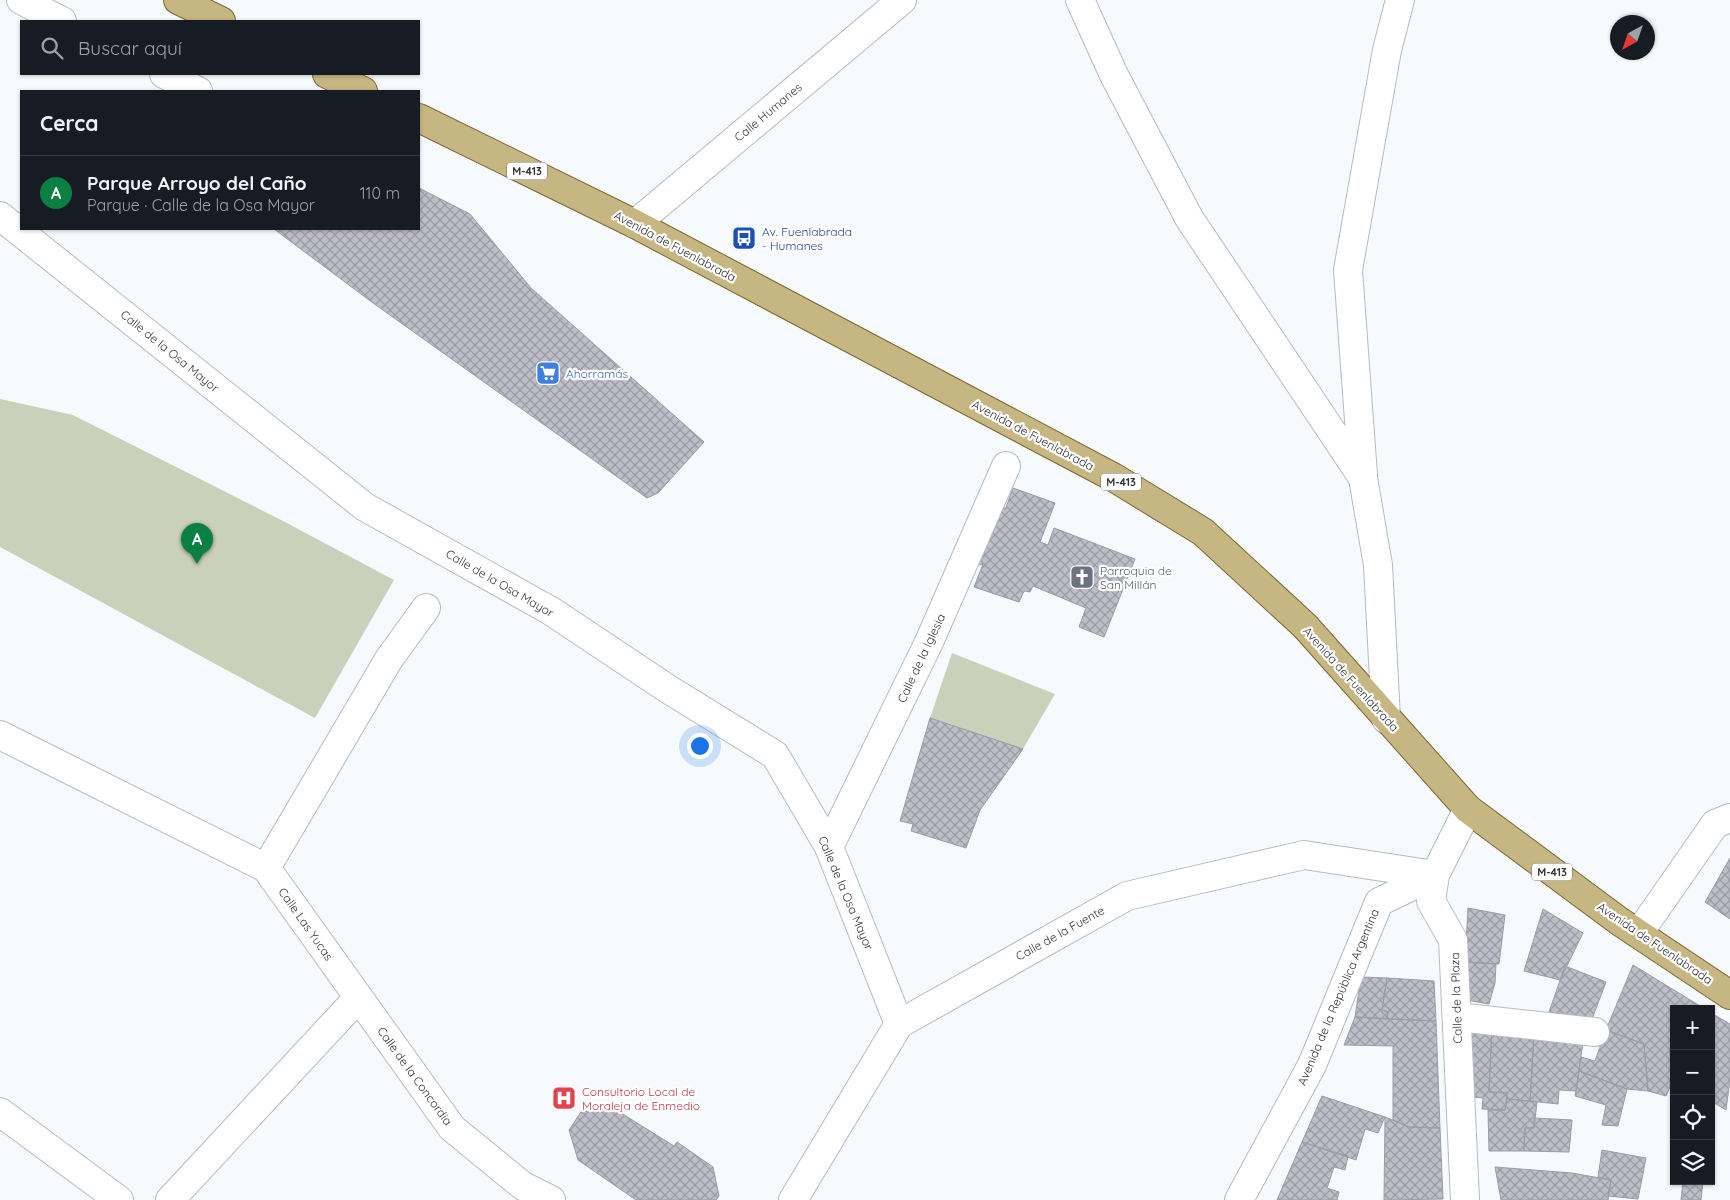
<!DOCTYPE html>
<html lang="es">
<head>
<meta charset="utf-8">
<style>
  body { margin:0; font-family:Quicksand,sans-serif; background:#242831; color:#f1f3f6 }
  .controls { position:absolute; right:15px; bottom:15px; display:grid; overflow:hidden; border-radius:0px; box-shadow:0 1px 4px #0004 }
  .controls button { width:45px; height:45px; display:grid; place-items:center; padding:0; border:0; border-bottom:1px solid #363941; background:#171b24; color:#f1f3f6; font:25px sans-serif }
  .compass { position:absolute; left:1610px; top:15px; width:45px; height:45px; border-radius:50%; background:#171b24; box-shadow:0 1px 4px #0004; rotate:220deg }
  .you { position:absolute; left:699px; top:745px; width:18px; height:18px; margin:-12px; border:4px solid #fff; border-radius:50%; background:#1a73e8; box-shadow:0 0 0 8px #1a73e833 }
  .badge { display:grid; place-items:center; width:32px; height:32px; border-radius:50%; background:#0b8043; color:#fff; font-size:16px; font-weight:700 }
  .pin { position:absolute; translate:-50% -41px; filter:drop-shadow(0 1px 2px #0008) }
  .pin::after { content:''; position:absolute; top:26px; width:18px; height:15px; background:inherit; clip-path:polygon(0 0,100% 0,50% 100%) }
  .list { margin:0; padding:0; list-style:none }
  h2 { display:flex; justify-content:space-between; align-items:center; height:65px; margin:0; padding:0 20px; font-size:21px }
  h2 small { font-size:16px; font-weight:400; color:#9ea1a6 }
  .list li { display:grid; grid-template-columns:32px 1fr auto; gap:15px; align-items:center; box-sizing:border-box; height:75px; padding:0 20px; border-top:1px solid #363941 }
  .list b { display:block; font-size:19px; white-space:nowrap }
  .list p { margin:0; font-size:16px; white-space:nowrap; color:#9ea1a6 }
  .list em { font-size:16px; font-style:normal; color:#9ea1a6 }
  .icon { flex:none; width:28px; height:28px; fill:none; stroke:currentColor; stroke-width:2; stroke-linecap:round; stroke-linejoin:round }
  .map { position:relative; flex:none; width:1730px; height:1200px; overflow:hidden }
  .search { position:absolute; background:#171b24; box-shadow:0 1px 4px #0004; left:20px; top:20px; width:400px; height:55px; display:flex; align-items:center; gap:12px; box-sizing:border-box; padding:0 18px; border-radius:0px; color:#9ea1a6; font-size:19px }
  .panel { position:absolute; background:#171b24; box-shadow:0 1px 4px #0004; left:20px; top:90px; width:400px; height:140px; border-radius:0px }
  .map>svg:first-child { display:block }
  .green { fill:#cad1ba }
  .building { fill:url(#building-cross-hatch); stroke:#9a9ba6 }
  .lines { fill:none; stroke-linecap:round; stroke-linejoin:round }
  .minor-casing { stroke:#b2bbc4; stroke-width:30 }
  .major-casing { stroke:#796832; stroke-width:30 }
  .minor { stroke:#fff; stroke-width:28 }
  .major { stroke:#c6b682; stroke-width:28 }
  .labels { text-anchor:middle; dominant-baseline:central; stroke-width:4.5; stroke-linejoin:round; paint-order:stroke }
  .shield { fill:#fff; stroke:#6e7073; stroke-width:1 }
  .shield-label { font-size:11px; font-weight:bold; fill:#303337 }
  .street-label { font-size:12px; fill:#303337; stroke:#fff }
  .transit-label { font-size:12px; fill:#164399; stroke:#fff; text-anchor:start }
  .shop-label { font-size:12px; fill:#366cbe; stroke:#fff; text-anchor:start }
  .worship-label { font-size:12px; fill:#5b616d; stroke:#fff; text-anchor:start }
  .health-label { font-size:12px; fill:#be3a42; stroke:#fff; text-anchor:start }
</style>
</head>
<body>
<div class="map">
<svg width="1730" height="1200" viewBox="0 0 1730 1200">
  <defs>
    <pattern id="building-cross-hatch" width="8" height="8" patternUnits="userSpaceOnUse" patternTransform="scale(1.25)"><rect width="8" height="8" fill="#bdbec9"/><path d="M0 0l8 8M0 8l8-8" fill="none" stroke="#9a9ba4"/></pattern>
  </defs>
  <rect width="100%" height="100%" fill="#f6fafd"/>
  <path class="green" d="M0,399L73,415L283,521L394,580L315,718L0,547Z
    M952,653L1055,694L1023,749L930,718Z"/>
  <path class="building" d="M419,188L470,214L531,288L704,442L658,493L647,498L373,303L274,229H419Z
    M1013,488L1055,503L1040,542L1048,545L1054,528L1135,559L1104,637L1079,627L1086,608L1033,586L1030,592L1024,591L1019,602L974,587L983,564L979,565L977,558L982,557L1003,505L1005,510Z
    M930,718L1023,749L980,810L966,848L911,831L913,824L900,821Z
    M1730,858V919L1705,902Z
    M1468,908L1505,915L1499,964L1465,962Z
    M1543,909L1583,933L1560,980L1524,971Z
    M1465,962L1496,964L1495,983L1489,1004L1466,1000Z
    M1633,965L1705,1009H1674V1078L1666,1096L1648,1091L1644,1044L1606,1030Z
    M1565,966L1606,982L1592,1019L1549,1012Z
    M1361,977L1387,978L1382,1010L1388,1012L1387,1019L1355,1017Z
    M1387,978L1434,981L1436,1021L1387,1019L1388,1012L1382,1010Z
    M1711,1013L1730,1024V1080L1726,1110L1711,1101Z
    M1355,1017L1436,1021L1440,1128L1409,1127L1393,1120V1046L1344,1045Z
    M1467,1022L1492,1027L1489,1092L1507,1093L1505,1110L1482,1109L1483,1098L1472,1097Z
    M1492,1027L1534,1034L1530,1101L1507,1099V1093L1489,1092Z
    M1606,1030L1644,1044L1648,1091L1627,1089L1579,1071L1581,1057L1595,1061Z
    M1534,1034L1583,1042L1576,1091L1559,1090L1558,1104L1530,1101Z
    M1579,1071L1627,1089L1618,1126L1602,1125L1606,1105L1575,1096Z
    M1322,1096L1385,1117L1378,1133L1365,1129L1356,1160L1302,1142Z
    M1507,1099L1537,1102L1534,1128H1525L1524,1151H1489L1488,1110H1505Z
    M613,1108L674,1146L677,1142L713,1167L719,1196L716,1200H636L578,1160L569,1130L581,1112Z
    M1385,1117L1409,1127L1440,1128L1443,1199L1384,1200Z
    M1534,1118L1572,1120L1569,1152L1524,1151L1525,1128H1534Z
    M1302,1142L1348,1156L1345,1170L1334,1167L1327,1188L1339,1192L1337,1200H1277Z
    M1602,1150L1646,1158L1638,1199L1608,1196L1611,1180L1598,1177Z
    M1495,1167L1572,1173L1611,1180L1608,1200H1501Z
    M1683,1181H1703L1701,1200H1681Z"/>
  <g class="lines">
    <g class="minor-casing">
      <path id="minor" d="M21,0L62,21
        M1080,0L1114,75L1189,218L1363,478L1378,565L1386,719
        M164,74L198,91
        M0,216L365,507L551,611L668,689L775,755L829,847L899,1024
        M635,224L902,0
        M1363,475L1348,270L1387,50L1400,0
        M0,735L266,868L452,1128L523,1186L551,1200
        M829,847L929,642L1006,466
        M266,868L389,659L426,608
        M1639,933L1715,824L1730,818
        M1457,1017L1595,1032
        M0,1112L119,1200
        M170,1200L358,998
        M793,1200L899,1024L1127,896L1304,855L1435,875
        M1239,1200L1312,1065L1379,902L1435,875
        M1465,1200L1453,940L1431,901L1435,875L1468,809"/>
    </g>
    <g class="major-casing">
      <path id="major" d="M178,0L221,21
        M327,74L363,91
        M419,118L635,224L1113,477L1203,532L1305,626L1468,809L1619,921L1730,995"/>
    </g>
    <use href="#minor" class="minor"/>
    <use href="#major" class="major"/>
  </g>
  <defs>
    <g id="bus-square" transform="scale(1.25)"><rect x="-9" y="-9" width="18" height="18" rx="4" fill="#1a4fb4" stroke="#fff"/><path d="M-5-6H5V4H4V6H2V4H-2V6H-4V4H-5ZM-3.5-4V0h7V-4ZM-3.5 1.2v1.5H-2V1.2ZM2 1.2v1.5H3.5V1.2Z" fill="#fff"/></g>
    <g id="supermarket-square" transform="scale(1.25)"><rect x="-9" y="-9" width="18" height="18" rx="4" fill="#3f7fe0" stroke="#fff"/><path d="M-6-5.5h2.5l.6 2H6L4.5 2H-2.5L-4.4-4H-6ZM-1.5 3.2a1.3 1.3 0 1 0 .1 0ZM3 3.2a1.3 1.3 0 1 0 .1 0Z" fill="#fff"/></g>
    <g id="church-square" transform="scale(1.25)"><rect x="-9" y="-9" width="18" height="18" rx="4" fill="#6b7280" stroke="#fff"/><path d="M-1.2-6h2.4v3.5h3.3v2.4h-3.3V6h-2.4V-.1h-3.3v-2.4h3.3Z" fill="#fff"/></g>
    <g id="hospital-square" transform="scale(1.25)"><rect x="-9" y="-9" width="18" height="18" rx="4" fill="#e0444e" stroke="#fff"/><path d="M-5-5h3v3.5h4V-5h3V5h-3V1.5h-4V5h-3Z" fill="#fff"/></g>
  </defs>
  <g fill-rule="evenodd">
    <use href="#bus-square" x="744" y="238"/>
    <use href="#supermarket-square" x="548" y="373"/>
    <use href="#church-square" x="1082" y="577"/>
    <use href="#hospital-square" x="564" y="1098"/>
  </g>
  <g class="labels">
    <g class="shield">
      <rect x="507" y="162.5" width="40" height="17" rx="4"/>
      <rect x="1101" y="473.5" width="40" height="17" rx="4"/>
      <rect x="1532" y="863.5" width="40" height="17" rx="4"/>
    </g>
    <g class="shield-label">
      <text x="527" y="171">M-413</text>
      <text x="1121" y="482">M-413</text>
      <text x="1552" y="872">M-413</text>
    </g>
    <g class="street-label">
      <text transform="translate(768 112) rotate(-40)">Calle Humanes</text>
      <text transform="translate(675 246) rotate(28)">Avenida de Fuenlabrada</text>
      <text transform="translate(170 351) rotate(39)">Calle de la Osa Mayor</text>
      <text transform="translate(1033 435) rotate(28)">Avenida de Fuenlabrada</text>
      <text transform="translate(500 583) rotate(30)">Calle de la Osa Mayor</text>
      <text transform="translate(921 658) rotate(-65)">Calle de la Iglesia</text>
      <text transform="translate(1351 679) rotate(48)">Avenida de Fuenlabrada</text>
      <text transform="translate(846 893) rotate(67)">Calle de la Osa Mayor</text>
      <text transform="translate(306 924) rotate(55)">Calle Las Yucas</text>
      <text transform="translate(1060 933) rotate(-29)">Calle de la Fuente</text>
      <text transform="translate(1655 943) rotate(34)">Avenida de Fuenlabrada</text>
      <text transform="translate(1338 997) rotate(-67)">Avenida de la República Argentina</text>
      <text transform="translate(1456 998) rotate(-92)">Calle de la Plaza</text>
      <text transform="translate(415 1076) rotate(54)">Calle de la Concordia</text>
    </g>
    <g class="transit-label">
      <text x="762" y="231">Av. Fuenlabrada<tspan x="762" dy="14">- Humanes</tspan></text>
    </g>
    <g class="shop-label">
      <text x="566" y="373">Ahorramás</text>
    </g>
    <g class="worship-label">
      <text x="1100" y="570">Parroquia de<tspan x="1100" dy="14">San Millán</tspan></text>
    </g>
    <g class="health-label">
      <text x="582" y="1091">Consultorio Local de<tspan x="582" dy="14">Moraleja de Enmedio</tspan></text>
    </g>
  </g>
</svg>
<div class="controls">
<button>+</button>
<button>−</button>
<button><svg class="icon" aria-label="locate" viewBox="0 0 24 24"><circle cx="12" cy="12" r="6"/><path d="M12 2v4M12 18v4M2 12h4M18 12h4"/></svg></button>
<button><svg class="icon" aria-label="layers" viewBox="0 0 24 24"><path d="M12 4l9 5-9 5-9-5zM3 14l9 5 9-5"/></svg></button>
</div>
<svg class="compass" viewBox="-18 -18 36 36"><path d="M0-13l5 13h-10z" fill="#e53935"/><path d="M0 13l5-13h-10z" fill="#9ea1a6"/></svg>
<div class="you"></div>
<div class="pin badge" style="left:197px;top:564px">A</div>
<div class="search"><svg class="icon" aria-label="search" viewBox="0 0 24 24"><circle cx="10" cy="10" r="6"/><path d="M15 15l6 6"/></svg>Buscar aquí</div>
<section class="panel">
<h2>Cerca<small></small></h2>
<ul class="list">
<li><span class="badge">A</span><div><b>Parque Arroyo del Caño</b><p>Parque · Calle de la Osa Mayor</p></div><em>110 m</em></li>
</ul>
</section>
</div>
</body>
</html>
